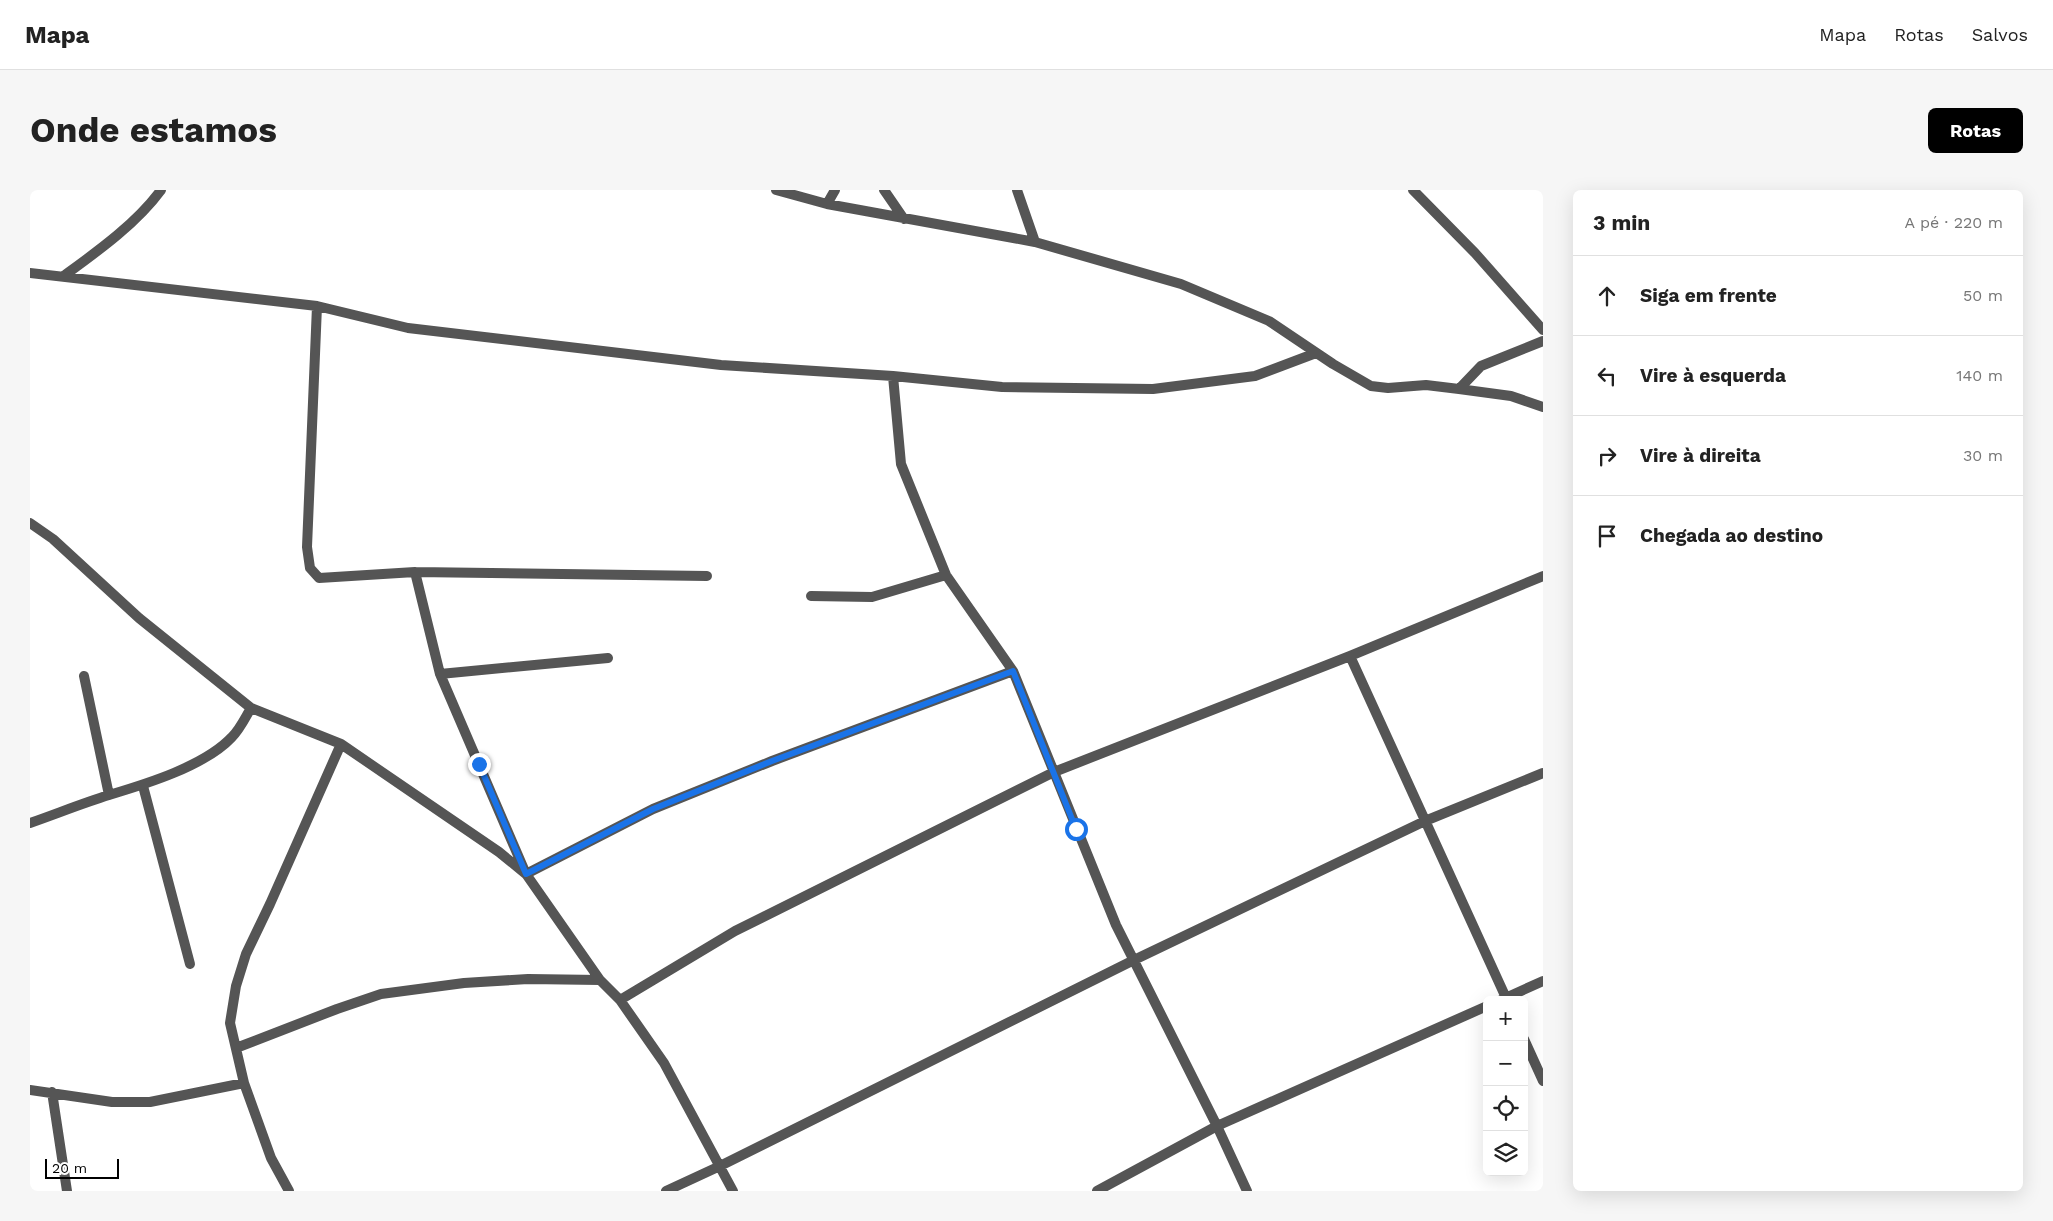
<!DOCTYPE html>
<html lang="pt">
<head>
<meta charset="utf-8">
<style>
  body { margin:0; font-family:"Work Sans",sans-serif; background:#f6f6f6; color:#222 }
  .controls { position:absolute; right:15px; bottom:15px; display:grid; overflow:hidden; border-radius:8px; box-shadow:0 5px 20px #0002 }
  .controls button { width:45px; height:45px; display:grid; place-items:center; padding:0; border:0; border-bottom:1px solid #e0e0e0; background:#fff; color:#222; font:25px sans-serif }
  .scale { position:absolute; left:15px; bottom:12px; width:74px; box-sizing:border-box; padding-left:5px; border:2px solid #000; border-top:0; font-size:14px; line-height:18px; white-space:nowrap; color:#000; -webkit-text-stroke:4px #fff; paint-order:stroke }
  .stop { position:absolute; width:15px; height:15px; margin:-11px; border:4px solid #1a73e8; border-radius:50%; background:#fff }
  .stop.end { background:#1a73e8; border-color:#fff; box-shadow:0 1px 5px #0008 }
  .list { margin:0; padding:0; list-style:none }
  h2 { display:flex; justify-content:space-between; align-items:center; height:65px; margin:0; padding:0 20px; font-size:21px }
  h2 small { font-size:16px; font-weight:400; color:#767676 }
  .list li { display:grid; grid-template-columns:32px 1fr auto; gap:15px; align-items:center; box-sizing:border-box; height:80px; padding:0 20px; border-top:1px solid #e0e0e0 }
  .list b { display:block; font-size:19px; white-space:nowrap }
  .list em { font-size:16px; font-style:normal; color:#767676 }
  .icon { flex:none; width:28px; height:28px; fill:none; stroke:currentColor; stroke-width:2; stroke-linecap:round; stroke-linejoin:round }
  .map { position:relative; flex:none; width:1513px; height:1001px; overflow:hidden; border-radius:8px }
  header { display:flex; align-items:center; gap:30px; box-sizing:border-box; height:70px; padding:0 25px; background:#fff; border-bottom:1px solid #e0e0e0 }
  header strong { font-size:24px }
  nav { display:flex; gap:28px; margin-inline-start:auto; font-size:18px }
  .intro { display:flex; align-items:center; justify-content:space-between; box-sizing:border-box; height:120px; padding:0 30px }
  h1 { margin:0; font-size:35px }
  .button { padding:12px 22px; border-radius:8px; background:#000; color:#fff; font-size:18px; font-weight:700 }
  main { display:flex; gap:30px; padding:0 30px }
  aside { flex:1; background:#fff; border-radius:8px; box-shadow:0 5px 20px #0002 }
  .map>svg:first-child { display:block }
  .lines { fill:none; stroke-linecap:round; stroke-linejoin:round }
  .service { stroke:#555; stroke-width:10 }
  .minor { stroke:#555; stroke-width:10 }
  .route { stroke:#1a73e8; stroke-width:6 }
</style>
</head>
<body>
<header>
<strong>Mapa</strong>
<nav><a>Mapa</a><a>Rotas</a><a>Salvos</a></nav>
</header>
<div class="intro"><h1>Onde estamos</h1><a class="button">Rotas</a></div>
<main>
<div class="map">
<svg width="1513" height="1001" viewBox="0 0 1513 1001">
  <rect width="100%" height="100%" fill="#fff"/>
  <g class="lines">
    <path class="service" d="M113,596L160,774"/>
    <path class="minor" d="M746,0L797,14L1005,52L1151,94L1239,131L1303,174L1341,196L1358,198L1396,195L1429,199L1481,206L1513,217
      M854,0L874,29
      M987,0L1005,52
      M1383,0L1445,63L1513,140
      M797,14L805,0
      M0,83L287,116L378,138L691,175L863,186L972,197L1123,199L1225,186L1286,163
      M35,85C68,61 107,33 131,0
      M287,116L277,357L280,378L289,388L385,382L410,484L496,684L623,619L742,571L983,481
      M863,186L871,274L916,385L983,481L1086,735L1187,936L1217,1001
      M1429,199L1451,176L1513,151
      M0,333L23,349L109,428L221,518L311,554L469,662L496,684L570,790L590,810L634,873L703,1001
      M385,382L677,386
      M781,406L842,407L916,385
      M1320,466L1477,810
      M410,484L578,468
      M54,486L79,605
      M0,633C26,624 53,613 79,605C116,594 175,576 202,547C210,539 215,528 221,518
      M590,810L705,741L1024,582L1320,466L1513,386
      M1471,810L1513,791
      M1494,849L1513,891
      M206,858L307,819L351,804L434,793L498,789L570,790
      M0,900L82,912H120L214,893
      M22,902L37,1001
      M259,1001L241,968L214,893L200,833L206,796L216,764L240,714L311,554
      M636,1001L690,976L1104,770L1395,631L1513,583
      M1067,1001L1187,936L1457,816"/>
  </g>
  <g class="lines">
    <path class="route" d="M449,574L496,684L623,619L742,571L983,481L1046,639"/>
  </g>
</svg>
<div class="controls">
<button>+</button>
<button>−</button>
<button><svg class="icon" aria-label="locate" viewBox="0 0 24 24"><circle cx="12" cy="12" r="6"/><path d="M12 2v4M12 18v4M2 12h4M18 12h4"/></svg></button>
<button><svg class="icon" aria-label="layers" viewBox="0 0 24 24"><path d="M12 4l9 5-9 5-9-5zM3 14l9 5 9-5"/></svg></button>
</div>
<div class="scale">20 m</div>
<div class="stop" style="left:1046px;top:639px"></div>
<div class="stop end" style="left:449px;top:574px"></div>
</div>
<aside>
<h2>3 min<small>A pé · 220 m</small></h2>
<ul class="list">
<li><svg class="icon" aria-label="ahead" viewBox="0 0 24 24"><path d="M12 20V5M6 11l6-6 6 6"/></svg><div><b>Siga em frente</b></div><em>50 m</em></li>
<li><svg class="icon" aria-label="left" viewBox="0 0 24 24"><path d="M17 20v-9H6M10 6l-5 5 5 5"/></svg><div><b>Vire à esquerda</b></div><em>140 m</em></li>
<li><svg class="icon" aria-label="right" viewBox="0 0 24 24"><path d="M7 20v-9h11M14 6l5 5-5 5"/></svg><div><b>Vire à direita</b></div><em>30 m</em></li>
<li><svg class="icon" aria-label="arrive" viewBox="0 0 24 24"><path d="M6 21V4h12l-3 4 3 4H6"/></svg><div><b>Chegada ao destino</b></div></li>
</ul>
</aside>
</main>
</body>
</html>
